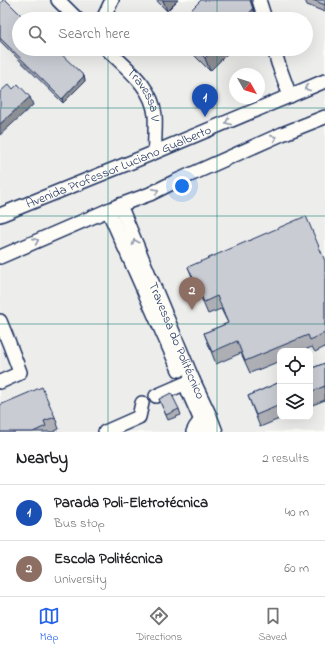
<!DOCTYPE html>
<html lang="en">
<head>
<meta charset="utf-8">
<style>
  body { margin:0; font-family:"Indie Flower",sans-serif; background:#f2f2f2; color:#202124 }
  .controls { position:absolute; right:12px; bottom:12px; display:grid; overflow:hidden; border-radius:8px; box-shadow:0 4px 16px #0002 }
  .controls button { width:36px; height:36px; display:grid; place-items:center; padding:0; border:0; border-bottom:1px solid #e0e0e0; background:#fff; color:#202124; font:20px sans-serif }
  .compass { position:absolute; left:229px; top:68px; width:36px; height:36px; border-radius:50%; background:#fff; box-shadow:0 4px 16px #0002; rotate:129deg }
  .you { position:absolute; left:182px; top:186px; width:14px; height:14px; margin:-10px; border:3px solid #fff; border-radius:50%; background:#1a73e8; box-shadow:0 0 0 6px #1a73e833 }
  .badge { display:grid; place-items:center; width:26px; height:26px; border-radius:50%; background:#2563eb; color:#fff; font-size:13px; font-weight:700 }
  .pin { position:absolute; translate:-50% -33px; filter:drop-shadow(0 1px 2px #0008) }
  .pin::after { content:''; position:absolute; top:21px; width:14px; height:12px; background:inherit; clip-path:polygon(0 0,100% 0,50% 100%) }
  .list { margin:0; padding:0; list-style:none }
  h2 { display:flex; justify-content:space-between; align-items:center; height:52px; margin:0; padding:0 16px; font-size:17px }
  h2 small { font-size:13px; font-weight:400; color:#757577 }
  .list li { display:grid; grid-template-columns:26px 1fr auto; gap:12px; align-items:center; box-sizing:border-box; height:56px; padding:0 16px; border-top:1px solid #e0e0e0 }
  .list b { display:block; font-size:15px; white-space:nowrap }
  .list p { margin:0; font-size:13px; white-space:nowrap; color:#757577 }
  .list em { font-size:13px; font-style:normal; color:#757577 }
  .icon { flex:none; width:22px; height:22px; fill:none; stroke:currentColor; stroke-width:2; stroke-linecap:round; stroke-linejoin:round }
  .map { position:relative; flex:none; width:325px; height:432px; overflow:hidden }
  .search { position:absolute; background:#fff; box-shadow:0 4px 16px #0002; left:12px; right:12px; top:12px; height:44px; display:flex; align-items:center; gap:10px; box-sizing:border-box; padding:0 14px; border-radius:22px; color:#757577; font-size:15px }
  .sheet { height:164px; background:#fff }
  nav { display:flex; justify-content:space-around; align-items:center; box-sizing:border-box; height:56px; border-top:1px solid #e0e0e0; background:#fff; font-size:11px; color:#757577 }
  nav a { display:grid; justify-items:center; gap:2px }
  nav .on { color:#2563eb }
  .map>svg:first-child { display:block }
  .built { fill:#edeeec; fill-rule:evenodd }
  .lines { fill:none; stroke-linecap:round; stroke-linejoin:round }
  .minor-casing { stroke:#1b2f5e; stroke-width:16 }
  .minor { stroke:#fdfcf7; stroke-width:13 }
  .wall { fill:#adafb5; stroke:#1b2f5e }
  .shaded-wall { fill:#8d8f94; stroke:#1b2f5e }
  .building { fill:#c9ccd3; stroke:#1b2f5e }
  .oneway { stroke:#8c96aa }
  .grid { fill:none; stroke:#0f766e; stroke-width:1; stroke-opacity:0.55 }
  .labels { text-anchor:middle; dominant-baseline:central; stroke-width:3.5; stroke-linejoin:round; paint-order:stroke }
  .street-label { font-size:13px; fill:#1b2f5e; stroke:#fdfcf7 }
</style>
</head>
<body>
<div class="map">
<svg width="325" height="432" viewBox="0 0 325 432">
  <rect width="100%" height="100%" fill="#fdfcf7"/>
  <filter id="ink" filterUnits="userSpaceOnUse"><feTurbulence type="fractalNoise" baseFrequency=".025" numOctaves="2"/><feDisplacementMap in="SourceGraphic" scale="8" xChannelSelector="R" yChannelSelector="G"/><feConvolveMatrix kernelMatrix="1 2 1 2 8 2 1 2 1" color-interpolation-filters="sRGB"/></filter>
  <g filter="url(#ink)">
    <path class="built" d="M0,0H325V432H0ZM19,19H306V49H19ZM235,74H259V98H235ZM280,351H310V417H280Z"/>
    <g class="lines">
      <g class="minor-casing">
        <g id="minor">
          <path d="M58,0L77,19"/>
          <path d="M259,0L265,19"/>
          <path d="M103,19L112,0"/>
          <path id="s1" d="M107,49C126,68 152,86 155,115C156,127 154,140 155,152"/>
          <path d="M274,49L278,63L290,96"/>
          <path id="s2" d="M120,205L193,380L210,416L216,432"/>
          <path d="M108,210L179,370"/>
          <path id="s3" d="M0,215L134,161L325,81"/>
          <path d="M0,257L120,205L150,194L174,182L282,134L325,117"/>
          <path d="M0,321L9,343L20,372L18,374L0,382"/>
          <path d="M188,391L206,432"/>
          <path d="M156,396L193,380"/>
          <path d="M105,432L139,417L142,403"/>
          <path d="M193,432C196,424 201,420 208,417"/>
        </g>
      </g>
      <use href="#minor" class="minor"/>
    </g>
    <path class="wall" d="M156,0H178L167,11Z
      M305,0H325V12L307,5Z
      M0,4L84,76L85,81L63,103L0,41Z
      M188,49H232L210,71Z
      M325,261V347L315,352L312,347L302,351H280V361L250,373L241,353L216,364L204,333L228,323L221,309L208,314L193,279L188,267Z
      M325,363V400L310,406V369Z
      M280,382V417H284L260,427L248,396Z
      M159,399L179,409L181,415L168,420Z
      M55,417L59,429L53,432H0Z"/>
    <path class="shaded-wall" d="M163,0H178L167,11Z
      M250,0L257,19H244Z
      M214,49H232L210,71L205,58Z
      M84,76L85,81L63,103L62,99Z
      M30,97L33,105L0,135V124Z"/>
    <path class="building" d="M3,0H6L25,19H19V49H56L84,76L62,99L0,38V4Z
      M201,0H250L253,9L244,19H182Z
      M313,0H325V5Z
      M285,16L287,19H278Z
      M196,49H214L205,58Z
      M9,84L13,89L18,84L30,97L0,124V92Z
      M306,216L325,261V333L310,340L308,335L245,361L237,341L212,352L204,333L228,323L217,296L204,302L188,267Z
      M325,363V386L310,392V369Z
      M280,382V405L256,415L248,396Z
      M42,387L55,417L44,421L46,426L33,432H0V405Z
      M171,393L179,409L166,415L159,399Z"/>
    <defs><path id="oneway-chevron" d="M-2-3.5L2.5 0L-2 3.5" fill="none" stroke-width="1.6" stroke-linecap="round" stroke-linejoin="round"/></defs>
    <g class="oneway">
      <use href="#oneway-chevron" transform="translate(307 88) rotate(157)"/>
      <use href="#oneway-chevron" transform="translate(228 122) rotate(157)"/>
      <use href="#oneway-chevron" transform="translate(274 138) rotate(-24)"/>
      <use href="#oneway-chevron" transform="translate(156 191) rotate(-27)"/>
      <use href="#oneway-chevron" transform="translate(36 241) rotate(-23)"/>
      <use href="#oneway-chevron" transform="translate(135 242) rotate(-112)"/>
    </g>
  </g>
  <path class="grid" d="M108,0V19M217,0V19M108,49V432M217,49V432M0,108H325M0,216H325M0,324H325"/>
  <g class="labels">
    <g class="street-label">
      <text stroke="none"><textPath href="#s1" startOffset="60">Travessa V</textPath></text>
      <text stroke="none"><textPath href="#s3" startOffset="128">Avenida Professor Luciano Gualberto</textPath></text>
      <text stroke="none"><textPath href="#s2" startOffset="147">Travessa do Politécnico</textPath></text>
    </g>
  </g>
</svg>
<div class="controls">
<button><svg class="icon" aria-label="locate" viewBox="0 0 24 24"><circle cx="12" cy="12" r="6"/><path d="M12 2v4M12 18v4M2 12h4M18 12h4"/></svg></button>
<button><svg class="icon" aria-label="layers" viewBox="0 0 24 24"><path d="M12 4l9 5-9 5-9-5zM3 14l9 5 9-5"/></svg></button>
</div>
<svg class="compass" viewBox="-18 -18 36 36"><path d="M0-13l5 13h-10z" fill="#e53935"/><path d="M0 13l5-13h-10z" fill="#757577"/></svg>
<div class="you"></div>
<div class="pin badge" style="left:205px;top:117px;background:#1a4fb4">1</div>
<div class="pin badge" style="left:192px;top:310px;background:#8d6e63">2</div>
<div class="search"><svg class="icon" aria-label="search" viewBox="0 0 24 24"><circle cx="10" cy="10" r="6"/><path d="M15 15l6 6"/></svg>Search here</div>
</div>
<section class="sheet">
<h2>Nearby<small>2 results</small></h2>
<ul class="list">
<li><span class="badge" style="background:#1a4fb4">1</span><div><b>Parada Poli-Eletrotécnica</b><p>Bus stop</p></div><em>40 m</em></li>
<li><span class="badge" style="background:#8d6e63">2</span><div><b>Escola Politécnica</b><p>University</p></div><em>60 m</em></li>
</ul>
</section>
<nav>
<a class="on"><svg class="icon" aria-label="map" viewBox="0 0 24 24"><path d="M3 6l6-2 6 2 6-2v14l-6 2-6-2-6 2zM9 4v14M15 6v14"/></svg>Map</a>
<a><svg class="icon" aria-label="directions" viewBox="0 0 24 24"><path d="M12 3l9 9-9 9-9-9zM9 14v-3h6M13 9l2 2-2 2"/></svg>Directions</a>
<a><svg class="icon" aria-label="saved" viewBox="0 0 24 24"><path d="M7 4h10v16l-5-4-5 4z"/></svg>Saved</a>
</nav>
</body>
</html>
